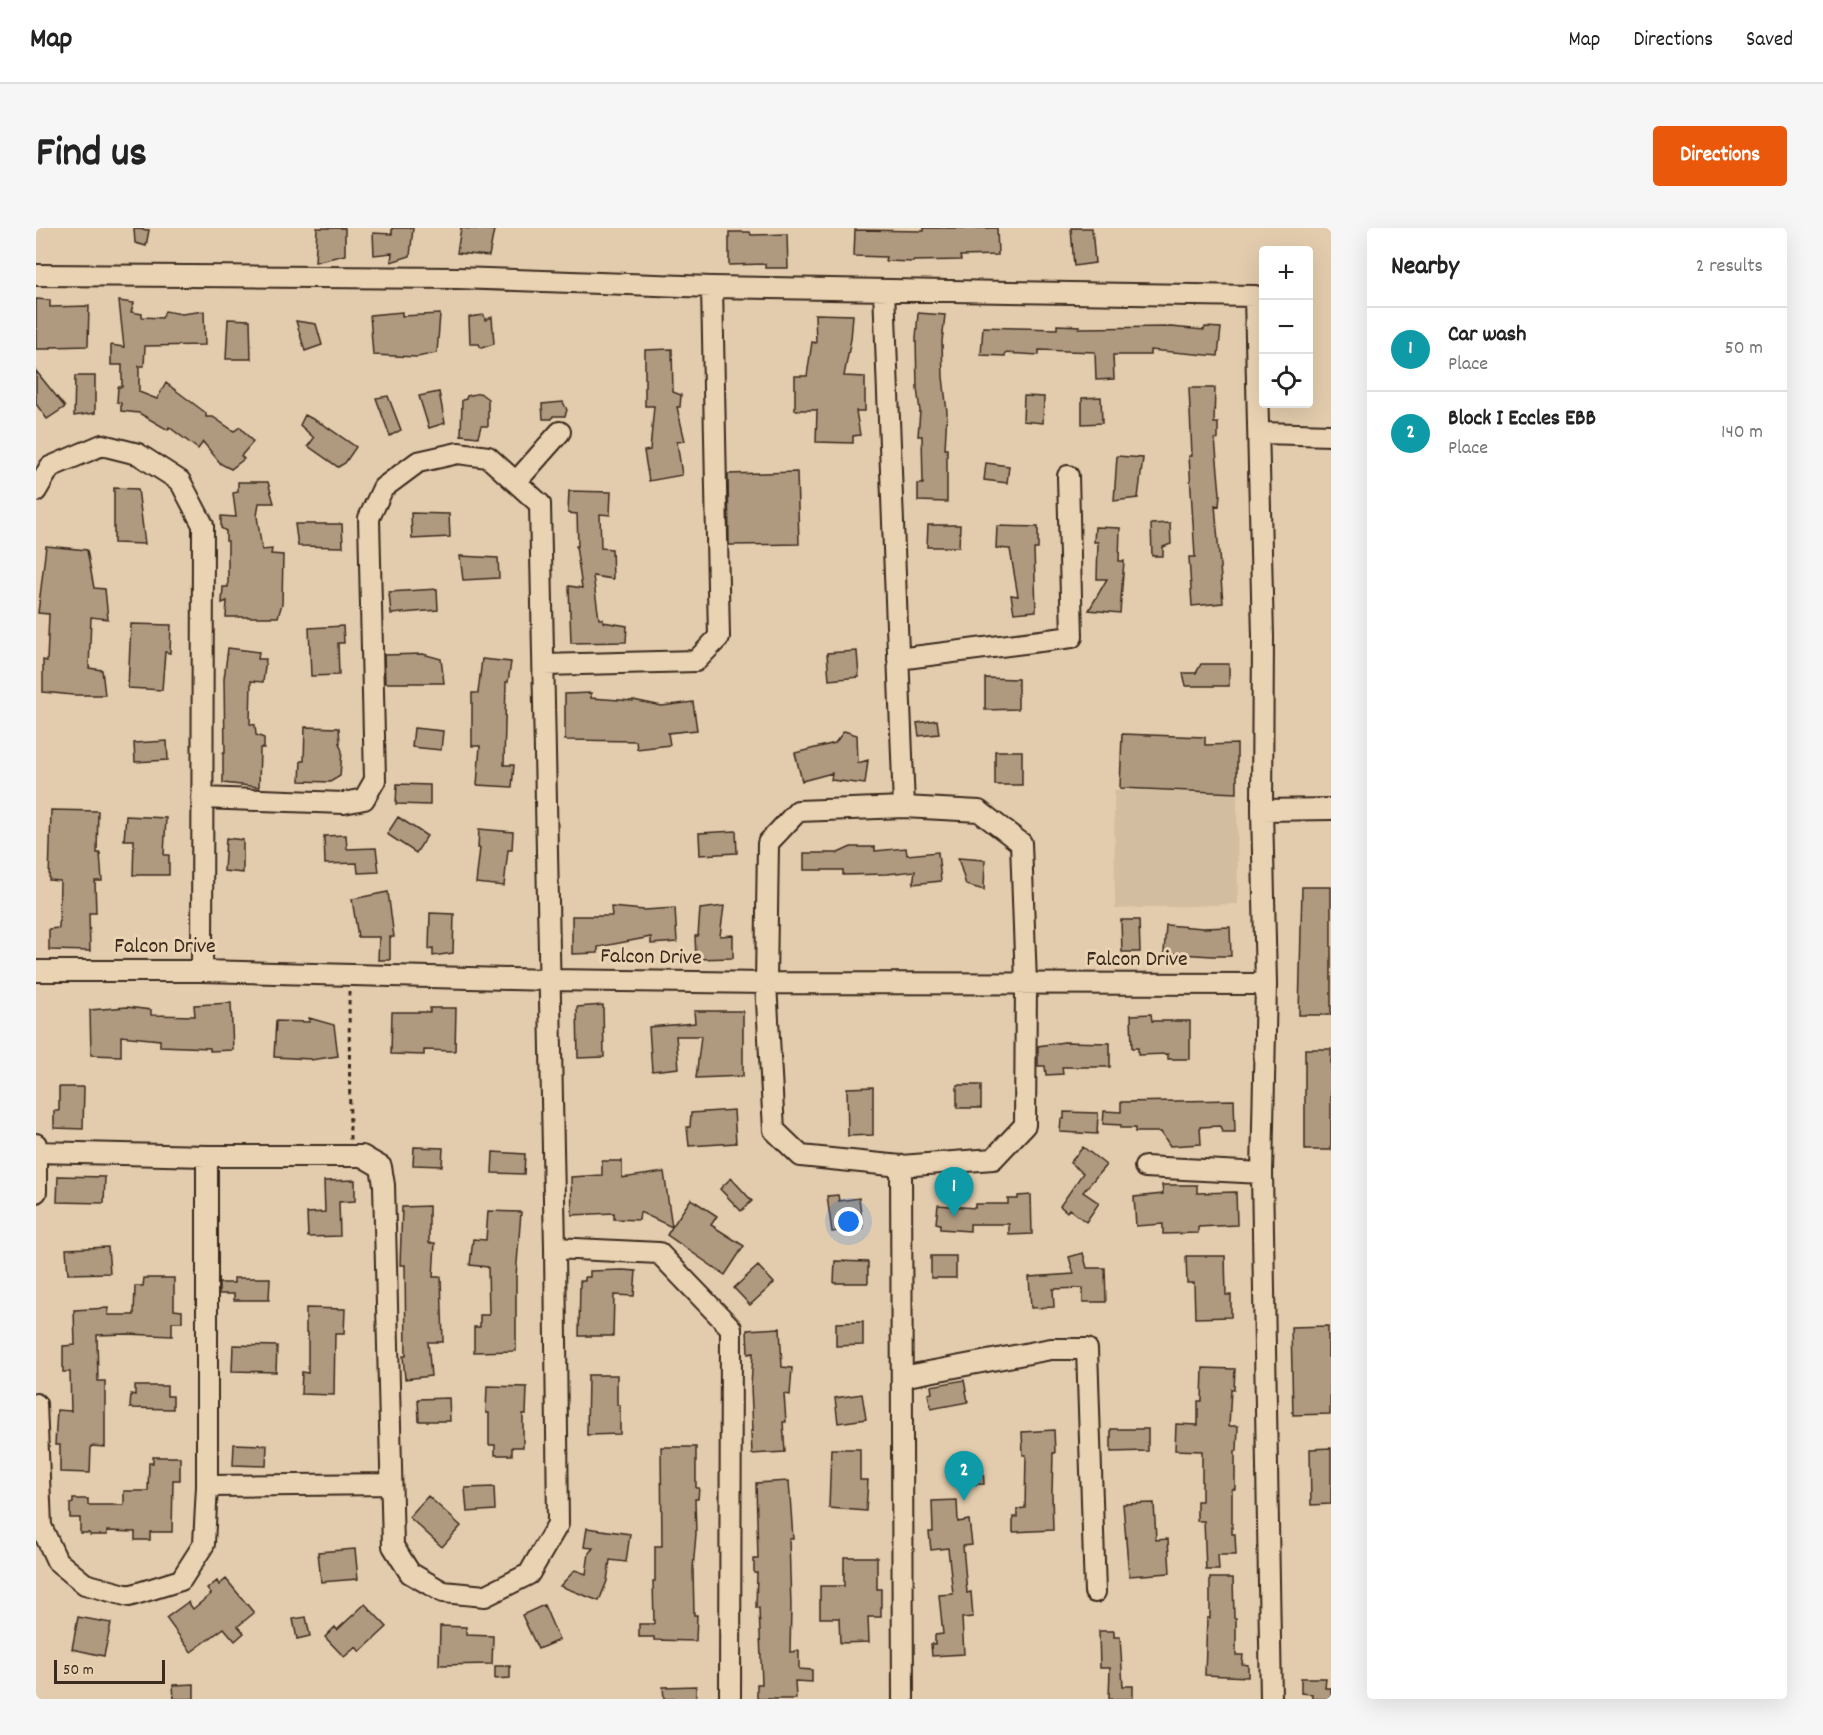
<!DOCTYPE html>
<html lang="en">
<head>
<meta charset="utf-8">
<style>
  body { margin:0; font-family:Dekko,sans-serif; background:#f6f6f6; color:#222 }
  .controls { position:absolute; right:18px; top:18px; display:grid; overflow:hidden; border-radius:6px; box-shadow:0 6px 24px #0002 }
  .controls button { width:54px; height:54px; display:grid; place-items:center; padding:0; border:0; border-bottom:2px solid #e0e0e0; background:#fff; color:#222; font:30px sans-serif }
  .scale { position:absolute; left:18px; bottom:15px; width:111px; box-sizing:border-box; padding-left:6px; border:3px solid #3b2a1e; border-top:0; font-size:16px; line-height:21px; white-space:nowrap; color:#3b2a1e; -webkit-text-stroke:4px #ead3b3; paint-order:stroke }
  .you { position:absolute; left:813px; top:994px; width:21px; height:21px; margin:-15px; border:4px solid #fff; border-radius:50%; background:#1a73e8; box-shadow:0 0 0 9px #1a73e833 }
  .badge { display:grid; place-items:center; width:39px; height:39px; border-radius:50%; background:#ea580c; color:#fff; font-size:20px; font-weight:700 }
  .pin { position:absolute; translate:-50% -50px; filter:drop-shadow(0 2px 3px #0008) }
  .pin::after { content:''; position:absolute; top:32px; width:21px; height:18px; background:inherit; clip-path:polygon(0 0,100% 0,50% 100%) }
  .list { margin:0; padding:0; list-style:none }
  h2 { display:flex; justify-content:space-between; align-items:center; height:78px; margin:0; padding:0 24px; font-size:26px }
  h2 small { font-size:20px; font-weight:400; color:#767676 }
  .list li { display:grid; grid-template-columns:39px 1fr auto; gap:18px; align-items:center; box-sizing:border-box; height:84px; padding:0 24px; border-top:2px solid #e0e0e0 }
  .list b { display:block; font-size:22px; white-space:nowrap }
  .list p { margin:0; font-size:20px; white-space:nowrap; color:#767676 }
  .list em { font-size:20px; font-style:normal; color:#767676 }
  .icon { flex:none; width:33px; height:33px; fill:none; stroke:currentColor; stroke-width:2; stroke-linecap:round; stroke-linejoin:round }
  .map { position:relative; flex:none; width:1295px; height:1471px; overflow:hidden; border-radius:6px }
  header { display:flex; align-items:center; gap:36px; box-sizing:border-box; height:84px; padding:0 30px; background:#fff; border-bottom:2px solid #e0e0e0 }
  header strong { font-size:28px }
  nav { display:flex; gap:33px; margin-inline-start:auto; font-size:21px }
  .intro { display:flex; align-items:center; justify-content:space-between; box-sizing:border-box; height:144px; padding:0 36px }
  h1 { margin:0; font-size:42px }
  .button { padding:15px 27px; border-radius:6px; background:#ea580c; color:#fff; font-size:21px; font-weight:700 }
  main { display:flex; gap:36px; padding:0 36px }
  aside { flex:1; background:#fff; border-radius:6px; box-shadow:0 6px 24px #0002 }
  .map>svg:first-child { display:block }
  .built { fill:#d3bda0 }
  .building { fill:#af9a80; stroke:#3b2a1e; stroke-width:1.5 }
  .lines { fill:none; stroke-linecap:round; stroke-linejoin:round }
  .minor-casing { stroke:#3b2a1e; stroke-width:24 }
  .path { stroke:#3b2a1e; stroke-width:3; stroke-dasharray:4.5 4.5; stroke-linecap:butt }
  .minor { stroke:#ead3b3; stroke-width:20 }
  .labels { text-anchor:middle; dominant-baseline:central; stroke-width:6; stroke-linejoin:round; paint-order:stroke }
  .street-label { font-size:22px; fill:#3b2a1e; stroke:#ead3b3 }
</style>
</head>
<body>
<header>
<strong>Map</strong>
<nav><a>Map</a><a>Directions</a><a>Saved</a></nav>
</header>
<div class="intro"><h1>Find us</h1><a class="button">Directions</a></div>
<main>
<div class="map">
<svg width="1295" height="1471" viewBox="0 0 1295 1471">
  <rect width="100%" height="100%" fill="#e3ccad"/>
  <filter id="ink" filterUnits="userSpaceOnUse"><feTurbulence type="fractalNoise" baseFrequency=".0167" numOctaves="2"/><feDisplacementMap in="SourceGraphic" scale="12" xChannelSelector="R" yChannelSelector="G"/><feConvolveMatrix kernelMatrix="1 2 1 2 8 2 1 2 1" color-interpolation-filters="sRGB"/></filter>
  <g filter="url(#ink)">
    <path class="built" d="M1078,562L1201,565L1202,676L1079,681Z"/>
    <path class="building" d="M281,0H309V27L279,34Z
      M356,0H377L374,28L355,34L356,25L338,27L337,5L356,6Z
      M425,0L458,2L453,28L421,25Z
      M888,0H961L962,27L924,28L925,32L877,33V34L849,33L850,29L818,28L819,2L888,3Z
      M1035,0H1056L1059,35L1038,38Z
      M98,1L113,2L110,18L99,15Z
      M693,4H714L715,7L751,6L752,40H729V36L693,37Z
      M0,71L14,72V79L53,78L52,118L15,119V121H0Z
      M83,73L98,75L95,84L106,86V89L126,90L129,83L146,86L168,83L169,117L109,118L108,138H103V164L121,171L130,155L170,185V189H177L198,203L204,199L217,214L205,228L208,231L195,241L185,236L167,214L162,221L133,199L132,202L103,185L85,183V175L81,174L82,159H86V137H75V117L88,119Z
      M366,84V88L404,86L401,125L381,129L337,127L334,87Z
      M882,85L909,87L906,114L907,149L911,184L909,221H911V274L882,273V256H887L886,208H882L884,183L881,160L880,111Z
      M779,86L817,87L815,111L808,148L829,149V183H820L824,207L817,208V215L780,214L781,182H759V148H771L776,114L780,115Z
      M448,87L449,92L456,89L458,116L445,120L443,116H434L433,89Z
      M192,91L214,92L215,131H190Z
      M260,93L280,96L286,117L269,123Z
      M1021,97L1044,98L1043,100L1135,99L1168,102L1169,99L1185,100L1182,128L1114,122V127H1077L1078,151L1060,152L1059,124L1003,122V127L969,125V128L945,127L947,99L1021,101Z
      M636,121L637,164L645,167L644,179H641L649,213L641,214L646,247L613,253L608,223L614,222L618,178H609V122Z
      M0,143L29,179L11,191L0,176Z
      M39,148H59V185L38,188Z
      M1153,160H1179L1178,195H1182V211H1179L1184,266L1183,278L1179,277L1187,375L1156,378L1153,329H1159L1153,228H1156Z
      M403,164L409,195L393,200L383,168Z
      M444,165L452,171V198H445L442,209L425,207L426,172L430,171L431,168Z
      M352,168L365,202L354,208L340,170Z
      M988,168L1008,169L1007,195L987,193Z
      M1065,169L1066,195L1046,196V170Z
      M527,174L531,182L529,188H517L516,191H507L506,176Z
      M269,187L288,197L320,219L309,235L302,239L272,218L278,210L264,197Z
      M1081,228L1107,230L1102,270L1078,273Z
      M950,235L973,238L971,255L948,252Z
      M761,244L763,316L693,317L692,246Z
      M202,254H232L238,275H223L221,288L226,322L236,321L235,326L247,327L246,376L242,389H190L191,373L186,375L187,359H192V313H190V303L185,300V288L200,289L197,265L202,264Z
      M78,260L102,261L109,316L78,315Z
      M533,263L575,264L574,287L564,286L565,320L576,321L577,351L557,348L563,391H567V394L591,398L590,414L535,415L533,358L546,360L540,318H542L541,286L532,285Z
      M375,285L413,286L414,309L376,311Z
      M1134,295L1135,316L1127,319V328H1116L1115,296Z
      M259,296H306L307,319L262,318Z
      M892,297H924L923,319H891Z
      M961,298L1002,299V321H998L1000,383L978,385L975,367L982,368L974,321L960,320Z
      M1059,299L1084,300L1083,333H1088L1084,385L1053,382L1071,351H1061L1062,314H1058Z
      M10,318L51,322L58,360L69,361L72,391L55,389L53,440L66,442L69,467H37L7,464V432L11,433L13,386L2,385Z
      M424,328L462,330L463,350L427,352Z
      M401,361L402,382L355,386L353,364Z
      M95,396L135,397L134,425L129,424L126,462L92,460Z
      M307,398L308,415H302L303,447L275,448L273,400Z
      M192,420L223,424L222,431H230L227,454L215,453L214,496L219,497L220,507L228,510V520H224L223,559L187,555V525H189L188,451Z
      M821,423L823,449L793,452L791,425Z
      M387,426L405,431L408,455H349L348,427Z
      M446,431L475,434L472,454H470L468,537H478L476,559L441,557L444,518H436V465H442Z
      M1165,436H1193V458H1150L1147,445H1160Z
      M949,450L982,451V481L949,482Z
      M555,465V470L597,473V472L626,478L657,474L661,502L632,505L634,517L601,521L600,513L529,512V466Z
      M901,492L903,506L883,508L881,495Z
      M269,499L303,500L304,515H303L306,523L304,548L294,554L264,553L265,533H268Z
      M378,500L407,503L405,522L376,519Z
      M808,503L821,507L822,535L832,532L829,556L795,552L796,545L766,553L759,525L799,515Z
      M1086,506L1169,509V517L1201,516V565L1084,560Z
      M131,513L132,532L99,534L98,515Z
      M959,523H986V557H959Z
      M361,556L394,557V577L360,576Z
      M15,582L62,583L61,625H64L66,653H59L60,685H53L54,723L13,722V701L23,700L24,653L13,652Z
      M90,588L130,590L128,627H133V647H97L98,612H88Z
      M362,589L391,608L380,625L351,606Z
      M443,601L477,604L476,622H472L468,658L440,655L444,620H442Z
      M700,603L701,625L664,627L663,605Z
      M310,607L311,621L340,620L343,644L322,645L321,635L289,636L288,608Z
      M190,610L207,612V645L188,643Z
      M815,619H839V623L870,620L871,627L902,624L905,653L877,656L879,643L851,646L807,647V642H768V625H802Z
      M922,630L949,632L948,662L930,657Z
      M1266,659H1295V787H1263Z
      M352,664L358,709H354V732H342L343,709H322L316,671Z
      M688,678L684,708L697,707V730L660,731L659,708H662L664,681Z
      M575,679L608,682L639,680L641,714L615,716V709L562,719V725L536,726V688H576Z
      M394,685L418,686L417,725L397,728V720L393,721Z
      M1085,692H1103L1104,724H1086Z
      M1130,697L1167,700L1194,699L1195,728H1176L1128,725Z
      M195,775L197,822L174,823V820L124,818V812L85,808V828L55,827L54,782L91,779L115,782V787L159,788L158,777Z
      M567,777L568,829L542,830L541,779Z
      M394,780H420L419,823L388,822V827L355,826L356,784H394Z
      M658,783H707V848L660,850L665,808H640L643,840L616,843L613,799L659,795Z
      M1115,786L1116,793H1154V831H1132V826L1102,827V820H1096L1095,787Z
      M273,790L298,797L302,828L275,832V831L238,829L240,793L273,794Z
      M1028,814L1074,815V839H1026L1027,846L1010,847L1009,838H1002V818Z
      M1269,821H1295V922H1269Z
      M921,857H945V880H921Z
      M23,859H48L47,901L18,900V883H23Z
      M837,859V907L812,908L811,860Z
      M1198,872L1199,904H1186L1184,898L1164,899L1165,916L1134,918L1125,904H1099V900H1085V897L1067,896L1068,883L1085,884V874Z
      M698,882L700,915L653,918L651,899H654L655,885Z
      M1028,884L1062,885L1061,906L1024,904L1025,891H1028Z
      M378,919L407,920L406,938L377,937Z
      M1047,919L1070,937L1047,964L1063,975L1050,994L1033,981L1031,984L1024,978L1047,945L1034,935Z
      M457,924L489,926L488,946L456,945Z
      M566,933H586V950L628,944L636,999L655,971L681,988L675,997L708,1018L689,1047L631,1007L636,999L604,984L603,992L578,991V985L536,987L535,949L566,947Z
      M22,948L69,949L68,975L21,974Z
      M695,950L716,973L705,983L684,961Z
      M319,952V973L303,974L304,1008L272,1009L271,985L289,984L288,953Z
      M1126,957H1161V965L1200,964L1201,997L1162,999V1005L1127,1006V996L1100,998L1098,969L1127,966Z
      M802,967L803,973L823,970L827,1000L796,1004L791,968Z
      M995,967L996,1006L973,1007V996H934V1003L904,1001V996L900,995L902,977L939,980V976H972V971H982V968Z
      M393,978V1015H399L397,1049H405L407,1114H392L395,1148L369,1151L367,1128H370L369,1037H364L366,979Z
      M452,983L485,984L480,1048V1123L438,1124V1099H444V1087H453L452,1039L434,1037L437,1011L450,1012Z
      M72,1019L74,1045L32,1046L30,1021Z
      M1047,1025L1051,1040H1069L1070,1074H1047V1060L1017,1061L1018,1079L995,1080L993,1049L1038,1046L1033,1029Z
      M895,1028H920V1050H895Z
      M1150,1028H1189L1190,1067H1195V1089L1159,1090L1158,1055H1151Z
      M799,1033L832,1034V1055H798Z
      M722,1038L738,1055L714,1077L698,1060Z
      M587,1042L600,1043L598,1068L578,1067L577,1108H543L544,1053H549V1049H554V1043Z
      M108,1050H138V1082L146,1083V1094H136V1108L91,1106L61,1107L62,1153H69V1219L55,1218L54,1245L24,1244V1217H19L21,1182L35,1183L34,1144H27V1118L39,1117L38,1082L72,1080V1087H98L99,1058H107Z
      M198,1050H234L233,1072H198V1066H183V1055H198Z
      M270,1080L309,1081L308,1106H299L298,1167L265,1166L266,1144L272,1145V1105H270Z
      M827,1094V1117L800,1118V1095Z
      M1292,1098V1129H1295L1294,1186L1257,1187L1255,1099Z
      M744,1100L746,1139L756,1140L754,1167L748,1166L750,1194H747L749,1224L716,1226L715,1203H717L715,1159L717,1125L712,1126L711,1102Z
      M197,1117L241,1118L240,1144L196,1143Z
      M1167,1140L1199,1141L1198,1161H1195L1193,1198H1202L1201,1223H1199V1261H1196V1306H1199L1200,1327H1182L1183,1342H1170L1168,1293H1161V1273H1166V1223L1139,1222L1140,1196L1162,1197V1173H1166Z
      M552,1147H581V1177H584V1206L551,1207Z
      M928,1152L932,1174L895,1181L892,1166L896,1165L895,1158Z
      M99,1158H131V1168H137V1181L94,1180L95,1166L99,1167Z
      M451,1158L491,1159L490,1186H487V1219H476V1227H459V1217H453V1185H450Z
      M826,1166L830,1191L802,1195L799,1170Z
      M413,1170L414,1193H383L382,1171Z
      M1075,1201H1112V1223L1075,1224Z
      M1018,1202L1019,1225H1017L1016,1266L1017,1302L977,1304V1289H981V1281L989,1280L990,1227H987L986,1204Z
      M198,1216L231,1217L230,1238L197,1237Z
      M625,1219H660V1260H663L662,1271H659L660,1306L657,1341L658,1387H661L660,1413L618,1412V1409H603V1396H618L617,1353H619V1318H626Z
      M1295,1220V1276L1275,1277L1274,1221Z
      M795,1221H824V1252H832L830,1283L793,1280Z
      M117,1229H144V1252H137L136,1304H114V1312H99V1304L71,1303V1307H54L53,1305H44V1290H34V1276L37,1275V1271H52V1277H88V1263H112L113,1235H117Z
      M947,1241L948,1256L920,1257L919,1242Z
      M753,1253L757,1311H753L755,1379L754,1424L763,1423V1441L776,1442V1454L759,1453L760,1471H721V1456H726L723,1380H720L721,1345H718V1331H722L720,1255Z
      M458,1259L459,1282L431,1284L429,1260Z
      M392,1268L425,1298L406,1319L373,1289Z
      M921,1272L922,1294L933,1292L936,1317L927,1318L931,1365L935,1364L937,1389L926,1390L928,1426L896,1428L895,1416H899V1407L907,1406L903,1367L917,1366L912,1320L895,1322L893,1304H897L896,1273Z
      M1118,1275L1120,1312L1132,1311L1134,1345L1093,1348L1087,1276Z
      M551,1300L594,1306L590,1334L574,1332L571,1353L563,1373L524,1358L539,1342L550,1346L553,1325L557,1320L548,1319Z
      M319,1321L322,1351L285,1354L282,1324Z
      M808,1329H841V1361H845V1389H832L833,1414L804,1415L803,1390H784V1358H808Z
      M1174,1350H1197L1198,1390H1200V1427H1207L1206,1436L1212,1437V1449L1169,1447L1171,1390H1174Z
      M190,1351L218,1385L202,1398L208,1405L199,1413L188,1400L155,1424L130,1390L152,1374L157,1381L175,1366L171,1361L181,1353L183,1357Z
      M329,1376L351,1399L324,1424L320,1419L308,1429L289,1409L299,1399L301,1402Z
      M508,1377L523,1412L502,1421L486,1387Z
      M42,1389L75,1395L68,1428L36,1421Z
      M270,1389L274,1408L261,1411L257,1391Z
      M404,1398L430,1399V1407L457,1408L456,1436L403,1437Z
      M1063,1403H1078V1409H1084L1087,1458H1097V1471H1073L1074,1440H1064Z
      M459,1438H474V1450L459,1451Z
      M1265,1450H1290L1289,1460H1295V1471H1276V1466L1265,1465Z
      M158,1456V1471H138L137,1457Z
      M660,1458V1471H628L627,1459Z"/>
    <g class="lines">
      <g class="minor-casing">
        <path id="minor" d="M0,47L421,50L676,59L1219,68L1227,409L1226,582L1230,756L1226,945L1235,1471
          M848,62L868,579
          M1223,205L1295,207
          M480,254L524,204
          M0,263L14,239L66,217L102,226L144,253L167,297L166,743
          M862,431L1036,409L1032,248
          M508,437L660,433L683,409L676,59
          M868,579L943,583L985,615L990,756L989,897L957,931L865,938L765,928L738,902L730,755L732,615L762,583Z
          M1226,582L1295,581
          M0,743H166L514,752L730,755L1230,756
          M0,916V964
          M0,924L171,928H326L345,939L348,957L357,1318L374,1345L407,1364L449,1368L493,1346L522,1296L519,1020L504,276L452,229L422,225L382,234L347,260L333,290L339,552L328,571L308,575L166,570
          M865,938L867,1471
          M1109,939L1226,945
          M519,1020L623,1025L695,1100L694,1471
          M866,1149L1015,1121H1051L1059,1364
          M0,1176L5,1298L21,1333L49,1356L93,1368L145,1352L168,1316L171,1258V928
          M171,1258L355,1256"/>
      </g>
      <path class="path" d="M313,763L314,913"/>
      <use href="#minor" class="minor"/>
    </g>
  </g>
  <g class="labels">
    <g class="street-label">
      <text x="129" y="719">Falcon Drive</text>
      <text transform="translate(615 730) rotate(1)">Falcon Drive</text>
      <text x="1101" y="732">Falcon Drive</text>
    </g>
  </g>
</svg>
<div class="controls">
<button>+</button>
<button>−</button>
<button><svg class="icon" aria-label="locate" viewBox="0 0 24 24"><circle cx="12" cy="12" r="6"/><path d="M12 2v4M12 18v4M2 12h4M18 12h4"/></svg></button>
</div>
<div class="scale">50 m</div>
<div class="you"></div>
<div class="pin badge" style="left:918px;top:989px;background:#0f9aa8">1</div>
<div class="pin badge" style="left:928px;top:1273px;background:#0f9aa8">2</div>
</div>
<aside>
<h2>Nearby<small>2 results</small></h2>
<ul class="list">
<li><span class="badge" style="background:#0f9aa8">1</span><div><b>Car wash</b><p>Place</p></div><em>50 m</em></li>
<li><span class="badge" style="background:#0f9aa8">2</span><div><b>Block I Eccles EBB</b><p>Place</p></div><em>140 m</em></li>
</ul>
</aside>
</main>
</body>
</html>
